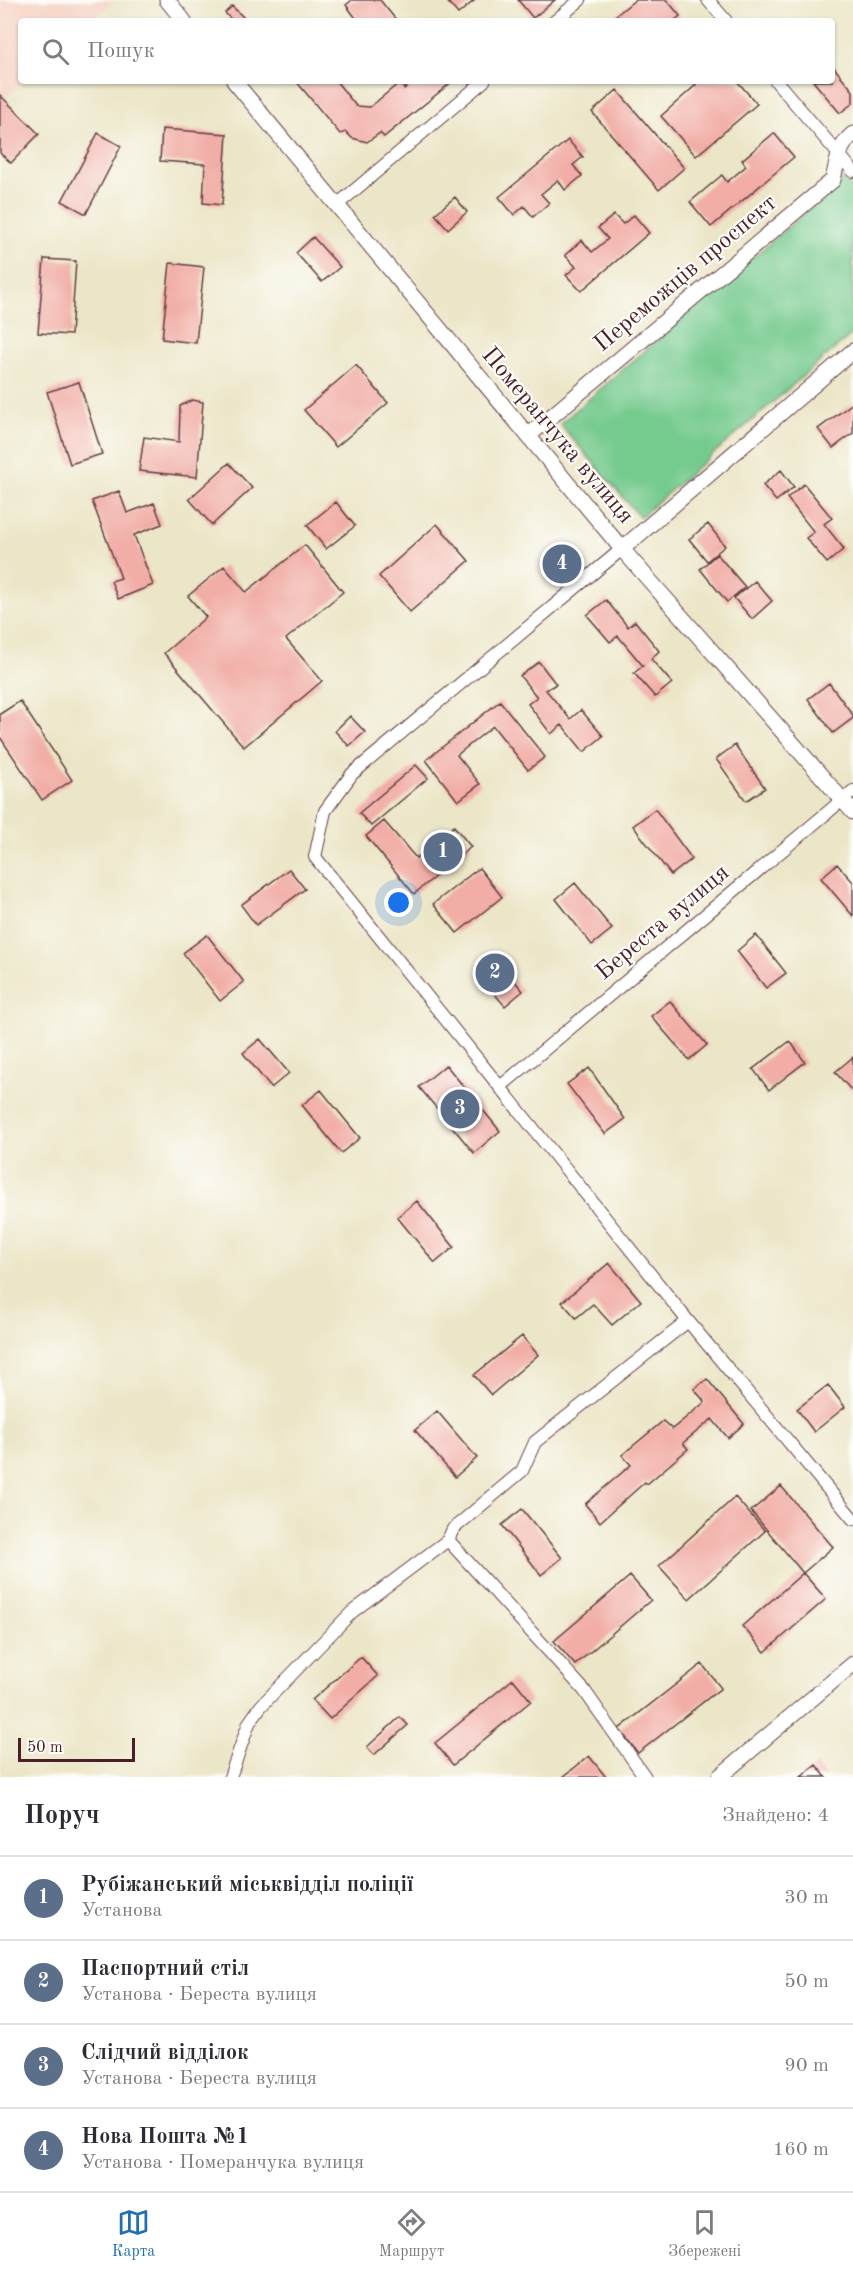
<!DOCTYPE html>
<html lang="uk">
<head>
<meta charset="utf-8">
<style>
  body { margin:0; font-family:"Old Standard TT",serif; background:#f2f2f3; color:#2b2b33 }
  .scale { position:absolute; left:18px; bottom:15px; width:117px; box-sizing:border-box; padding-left:6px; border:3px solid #4a1f2b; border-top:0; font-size:16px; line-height:21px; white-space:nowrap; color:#4a1f2b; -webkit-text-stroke:4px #fdfcf7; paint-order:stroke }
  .you { position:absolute; left:399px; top:903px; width:21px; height:21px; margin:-15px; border:4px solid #fff; border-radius:50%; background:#1a73e8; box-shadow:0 0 0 9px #1a73e833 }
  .badge { display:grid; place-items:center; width:39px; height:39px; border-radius:50%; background:#1f6fb2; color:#fff; font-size:20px; font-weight:700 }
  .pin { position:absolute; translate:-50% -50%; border:3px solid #fff; box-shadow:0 2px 6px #0006 }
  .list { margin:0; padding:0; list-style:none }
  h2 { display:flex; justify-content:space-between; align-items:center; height:78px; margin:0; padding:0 24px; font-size:26px }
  h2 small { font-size:20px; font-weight:400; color:#7c7c81 }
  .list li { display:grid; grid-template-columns:39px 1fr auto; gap:18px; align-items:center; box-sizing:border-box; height:84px; padding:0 24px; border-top:2px solid #e1e1e2 }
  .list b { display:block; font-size:22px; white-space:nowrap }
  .list p { margin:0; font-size:20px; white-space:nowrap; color:#7c7c81 }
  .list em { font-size:20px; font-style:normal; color:#7c7c81 }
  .icon { flex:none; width:33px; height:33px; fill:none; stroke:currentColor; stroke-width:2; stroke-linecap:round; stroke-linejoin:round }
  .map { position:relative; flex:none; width:853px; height:1777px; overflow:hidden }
  .search { position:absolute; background:#fff; box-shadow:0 2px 4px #0004; left:18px; right:18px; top:18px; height:66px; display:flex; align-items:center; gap:15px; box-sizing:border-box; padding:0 21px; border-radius:6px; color:#7c7c81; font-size:22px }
  .sheet { height:414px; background:#fff }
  nav { display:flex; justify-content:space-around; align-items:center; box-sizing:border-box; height:84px; border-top:2px solid #e1e1e2; background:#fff; font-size:16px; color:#7c7c81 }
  nav a { display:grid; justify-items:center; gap:3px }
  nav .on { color:#1f6fb2 }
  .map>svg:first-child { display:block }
  .built { fill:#f6d2c4 }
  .green { fill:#74ca8e; stroke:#5f745c; stroke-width:1.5 }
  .building { fill:#f1ada6 }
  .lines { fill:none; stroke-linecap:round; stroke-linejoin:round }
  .minor-casing { stroke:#623d43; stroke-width:14 }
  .tertiary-casing { stroke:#623d43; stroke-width:17 }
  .minor { stroke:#fff; stroke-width:12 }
  .tertiary { stroke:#fff; stroke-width:15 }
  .labels { text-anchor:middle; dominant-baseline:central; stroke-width:4.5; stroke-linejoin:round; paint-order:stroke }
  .street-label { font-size:24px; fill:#4a1f2b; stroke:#fdfcf7 }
</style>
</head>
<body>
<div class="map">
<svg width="853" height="1777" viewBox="0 0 853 1777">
  <rect width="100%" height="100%" fill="#fdfcf7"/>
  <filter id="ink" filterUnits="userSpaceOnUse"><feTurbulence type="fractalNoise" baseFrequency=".0167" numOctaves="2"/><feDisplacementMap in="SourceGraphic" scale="12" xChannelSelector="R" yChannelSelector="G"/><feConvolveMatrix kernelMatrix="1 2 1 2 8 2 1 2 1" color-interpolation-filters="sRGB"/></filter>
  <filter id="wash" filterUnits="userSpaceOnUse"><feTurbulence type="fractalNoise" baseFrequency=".008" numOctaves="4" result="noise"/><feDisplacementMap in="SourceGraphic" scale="24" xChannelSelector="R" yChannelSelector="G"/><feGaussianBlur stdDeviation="1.35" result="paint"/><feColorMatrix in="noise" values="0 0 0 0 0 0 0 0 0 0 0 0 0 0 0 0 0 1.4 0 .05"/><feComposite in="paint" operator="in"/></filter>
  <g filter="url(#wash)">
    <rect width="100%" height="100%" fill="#ece6c8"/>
    <path class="built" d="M0,0H114L90,21H21V81H24L4,99L0,95Z"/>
    <path class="green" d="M844,179L853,189V333L640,517L560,424Z"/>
    <g id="blocks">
      <path class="building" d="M352,0H380L397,21H358L346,5Z
        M446,0H475L458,14Z
        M518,0H555L533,18Z
        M635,0H667L680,16L674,21H609Z
        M232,6L247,21H233L225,13Z
        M832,65L853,91V103L840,113L813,81H832Z
        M296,81H336L356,106L370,107L399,83L404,89L414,81H453L384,137L380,133L367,142L352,138L346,132L340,134Z
        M692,81H737L757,104L696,156L661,116L696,85Z
        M617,90L684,168L659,190L592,112Z
        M0,95L39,134L11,163L0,153Z
        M162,129L227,134L222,205L203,203L205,164L160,161Z
        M98,133L121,146L86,214L62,201Z
        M774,133L794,157L711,227L690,202L722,175L727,182L746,166L742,160Z
        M568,140L583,157L573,165L582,176L565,190L558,180L541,194L549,203L533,217L524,206L514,215L499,197Z
        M455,197L467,212L448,229L435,214Z
        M614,215L623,224L634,215L649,233L581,291L566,275L576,267L565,255L582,240L592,252L608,239L598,228Z
        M313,237L340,267L322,282L296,253Z
        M44,259L76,261L71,335L38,333Z
        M170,263L204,267L196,343L162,339Z
        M356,365L388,403L336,447L304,410Z
        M79,382L102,454L70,464L47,392Z
        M192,400L203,402L197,477L139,471L144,437L179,442L180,406Z
        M853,403V433L833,448L818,429Z
        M229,463L252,488L212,525L189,499Z
        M781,470L794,487L776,501L763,485Z
        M804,484L832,518L824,524L844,549L827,563L806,538L814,532L787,498Z
        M119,491L127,513L154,503L162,524L134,535L153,585L118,599L111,581L121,578L92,501Z
        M336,502L355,526L326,549L307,525Z
        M437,524L469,561L410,612L379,576Z
        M708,524L725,546L707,561L689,539Z
        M305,545L343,592L286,639L322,681L244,747L164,653L206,617L188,596L224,566L246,592Z
        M567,552L577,565L559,580L548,567Z
        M717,554L745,587L727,602L700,569Z
        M755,581L772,601L752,619L734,598Z
        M606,600L628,627L635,621L659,651L651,659L672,683L655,697L634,673L643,666L618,636L610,642L587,615Z
        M539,662L556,684L546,690L570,719L581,710L603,736L584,752L562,725L551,734L528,704L537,697L520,676Z
        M829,683L853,715V718L833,733L808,699Z
        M20,701L72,780L42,800L0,737V714Z
        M500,701L545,757L528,770L493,726L457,755L480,784L458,801L426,760Z
        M350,716L365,732L349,746L335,731Z
        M735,745L765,788L746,801L716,759Z
        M416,765L428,778L371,826L359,813Z
        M655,809L692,859L671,875L633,826Z
        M384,821L416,858L454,826L471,847L414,894L366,836Z
        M837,864L853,882V916L821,878Z
        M479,868L502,897L457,933L433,904Z
        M289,869L305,889L256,925L241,905Z
        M575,883L612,929L592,945L556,899Z
        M207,935L244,982L220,1001L183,953Z
        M756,935L786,973L766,988L737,951Z
        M497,960L523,991L505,1006L479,976Z
        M670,1001L707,1045L689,1060L651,1016Z
        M260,1039L289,1073L271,1088L243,1053Z
        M790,1041L805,1062L769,1090L753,1069Z
        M853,1057V1092L835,1072Z
        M446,1065L500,1131L474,1153L419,1087Z
        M589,1068L625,1119L605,1134L567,1084Z
        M321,1090L360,1138L341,1153L302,1105Z
        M417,1201L454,1247L435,1263L397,1217Z
        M609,1263L641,1301L612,1325L593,1304L576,1318L562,1302Z
        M522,1336L538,1355L491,1395L474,1375Z
        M707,1379L744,1424L728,1438L712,1419L683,1443L688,1449L647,1484L645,1482L600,1522L585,1504L631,1465L622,1455L663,1421L672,1429L705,1402L694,1389Z
        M828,1385L845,1407L814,1432L797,1409Z
        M437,1411L477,1458L455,1477L415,1430Z
        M781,1486L833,1547L803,1573L751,1511Z
        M735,1497L765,1531L689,1599L659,1566Z
        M522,1509L562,1558L541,1575L502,1525Z
        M803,1573L826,1599L765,1652L742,1626Z
        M630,1576L651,1600L575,1665L554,1641Z
        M361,1657L378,1676L330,1719L312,1700Z
        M702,1664L721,1688L638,1753L619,1729Z
        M513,1679L531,1701L453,1765L435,1743Z
        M400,1717L408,1725L374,1755L367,1747Z
        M589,1756L606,1777H563Z
        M816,1765L826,1777H801Z"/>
    </g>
  </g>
  <g filter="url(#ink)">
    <use href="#blocks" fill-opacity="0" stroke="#623d43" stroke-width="1.5"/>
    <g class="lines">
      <g class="minor-casing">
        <path id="minor" d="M708,0L726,21
          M555,21L580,0
          M776,81L853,171
          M337,205L484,81
          M622,549L352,774L325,811L315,857L688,1321L853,1519
          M500,1087L853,791
          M230,1777L249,1723L261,1706L352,1612L448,1540
          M645,1777L584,1690L448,1540L453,1529L522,1471L535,1442L688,1321"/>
      </g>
      <g class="tertiary-casing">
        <path id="tertiary" d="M167,0L184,21
          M234,81L622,549L853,812
          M528,436L833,180C837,162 839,145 853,134
          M622,549L853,351
          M719,1777L853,1664"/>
      </g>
      <use href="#minor" class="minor"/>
      <use href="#tertiary" class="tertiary"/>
    </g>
  </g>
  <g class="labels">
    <g class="street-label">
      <text transform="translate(686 274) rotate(-40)">Переможців проспект</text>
      <text transform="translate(557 436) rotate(50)">Померанчука вулиця</text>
      <text transform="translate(663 923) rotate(-40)">Береста вулиця</text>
    </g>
  </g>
</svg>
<div class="scale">50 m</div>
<div class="you"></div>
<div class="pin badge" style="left:443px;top:852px;background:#5c6f8a">1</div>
<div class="pin badge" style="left:495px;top:973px;background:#5c6f8a">2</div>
<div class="pin badge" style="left:460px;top:1109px;background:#5c6f8a">3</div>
<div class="pin badge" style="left:562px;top:564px;background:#5c6f8a">4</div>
<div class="search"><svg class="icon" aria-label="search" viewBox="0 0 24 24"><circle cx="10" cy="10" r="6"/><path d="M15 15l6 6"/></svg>Пошук</div>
</div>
<section class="sheet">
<h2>Поруч<small>Знайдено: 4</small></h2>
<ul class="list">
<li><span class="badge" style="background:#5c6f8a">1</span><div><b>Рубіжанський міськвідділ поліції</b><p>Установа</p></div><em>30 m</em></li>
<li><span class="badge" style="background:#5c6f8a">2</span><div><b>Паспортний стіл</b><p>Установа · Береста вулиця</p></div><em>50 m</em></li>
<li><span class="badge" style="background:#5c6f8a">3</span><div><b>Слідчий відділок</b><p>Установа · Береста вулиця</p></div><em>90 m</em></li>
<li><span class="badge" style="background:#5c6f8a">4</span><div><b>Нова Пошта №1</b><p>Установа · Померанчука вулиця</p></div><em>160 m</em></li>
</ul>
</section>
<nav>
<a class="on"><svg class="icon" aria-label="map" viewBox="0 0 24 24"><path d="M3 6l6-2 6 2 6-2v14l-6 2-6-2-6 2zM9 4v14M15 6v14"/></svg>Карта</a>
<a><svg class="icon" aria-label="directions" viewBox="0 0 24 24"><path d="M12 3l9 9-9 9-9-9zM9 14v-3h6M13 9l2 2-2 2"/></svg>Маршрут</a>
<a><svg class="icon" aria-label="saved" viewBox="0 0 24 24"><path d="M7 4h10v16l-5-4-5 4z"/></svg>Збережені</a>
</nav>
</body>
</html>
